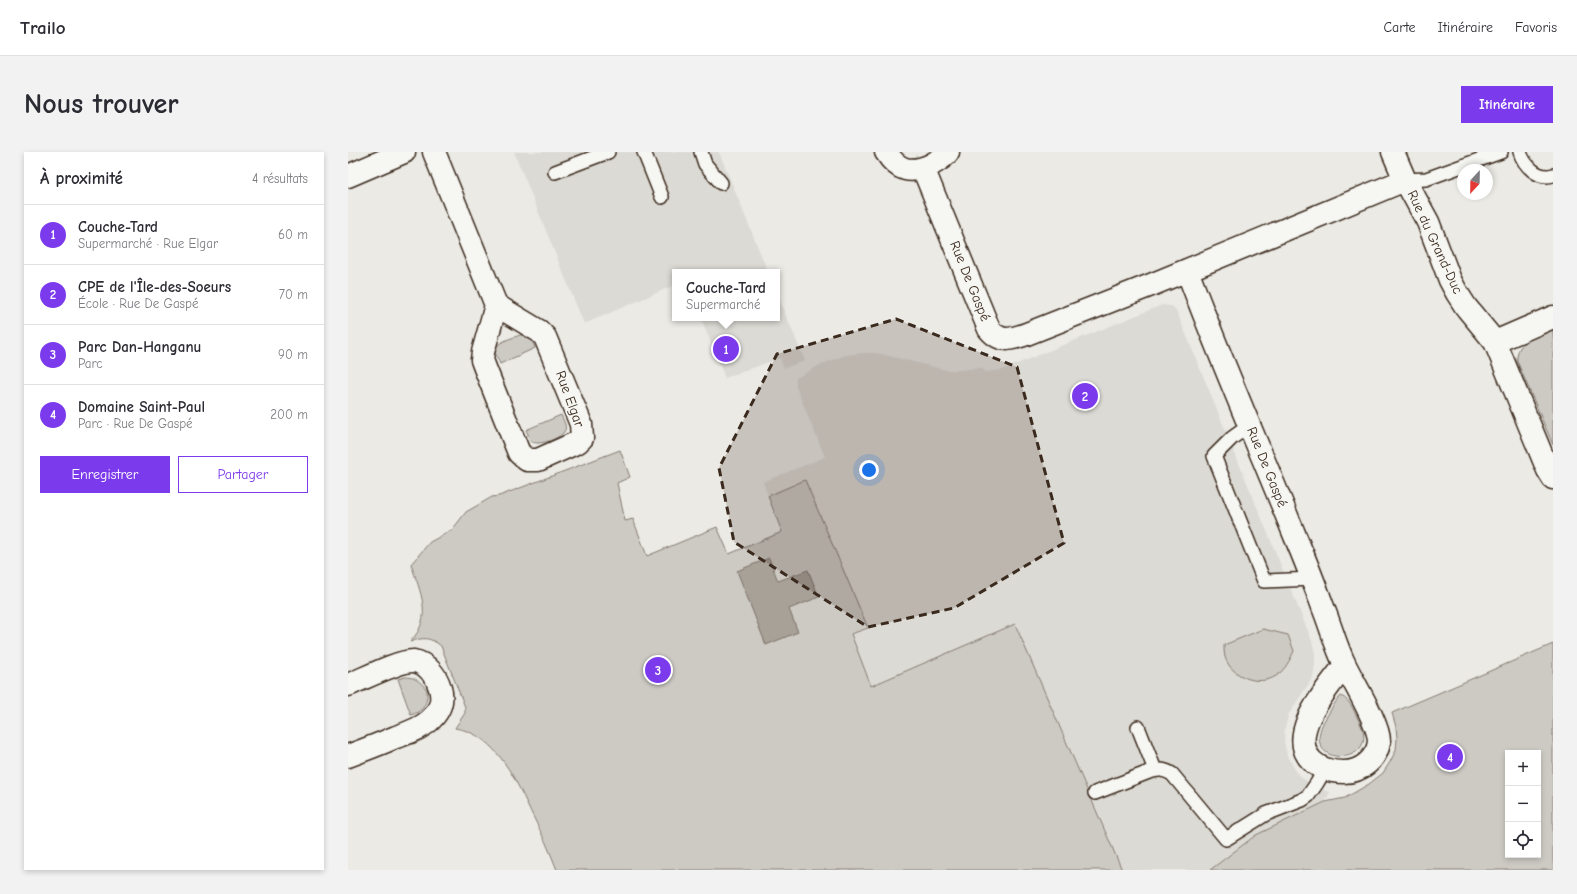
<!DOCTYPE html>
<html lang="fr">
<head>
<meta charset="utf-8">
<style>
  body { margin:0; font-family:"Comic Neue",sans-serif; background:#f2f2f3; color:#2b2b33 }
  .controls { position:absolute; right:12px; bottom:12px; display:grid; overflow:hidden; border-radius:0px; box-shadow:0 2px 6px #0003 }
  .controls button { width:36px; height:36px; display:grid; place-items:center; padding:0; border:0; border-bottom:1px solid #e1e1e2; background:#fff; color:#2b2b33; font:20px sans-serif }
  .compass { position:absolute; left:1109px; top:12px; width:36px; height:36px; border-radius:50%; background:#fff; box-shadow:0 2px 6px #0003; rotate:202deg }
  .you { position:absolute; left:521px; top:318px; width:14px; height:14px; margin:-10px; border:3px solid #fff; border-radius:50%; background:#1a73e8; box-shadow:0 0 0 6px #1a73e833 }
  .badge { display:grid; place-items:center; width:26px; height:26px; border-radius:50%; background:#7c3aed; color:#fff; font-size:13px; font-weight:700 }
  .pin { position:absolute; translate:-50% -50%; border:2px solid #fff; box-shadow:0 1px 4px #0006 }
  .popup { position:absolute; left:324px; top:117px; width:108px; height:52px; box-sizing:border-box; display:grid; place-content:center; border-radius:0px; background:#fff; filter:drop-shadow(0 1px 3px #0005); font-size:13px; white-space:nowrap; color:#7c7c81 }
  .popup b { font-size:15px; color:#2b2b33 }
  .popup::after { content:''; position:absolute; left:50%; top:100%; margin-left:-8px; border:8px solid transparent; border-top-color:#fff }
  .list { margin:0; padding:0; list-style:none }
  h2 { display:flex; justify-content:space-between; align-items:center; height:52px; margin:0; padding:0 16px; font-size:17px }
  h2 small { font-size:13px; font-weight:400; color:#7c7c81 }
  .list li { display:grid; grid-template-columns:26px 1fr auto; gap:12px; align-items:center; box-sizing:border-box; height:60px; padding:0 16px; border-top:1px solid #e1e1e2 }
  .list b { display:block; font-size:15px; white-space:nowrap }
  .list p { margin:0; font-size:13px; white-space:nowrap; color:#7c7c81 }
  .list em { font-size:13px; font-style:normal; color:#7c7c81 }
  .actions { display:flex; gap:8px; padding:12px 16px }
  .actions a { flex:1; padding:9px 0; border:1px solid #7c3aed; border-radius:0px; text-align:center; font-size:14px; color:#7c3aed }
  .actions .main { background:#7c3aed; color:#fff }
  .icon { flex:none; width:22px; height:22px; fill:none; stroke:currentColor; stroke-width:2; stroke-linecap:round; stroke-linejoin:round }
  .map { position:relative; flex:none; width:1205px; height:718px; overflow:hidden; border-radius:0px }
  header { display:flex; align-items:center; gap:24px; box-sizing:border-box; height:56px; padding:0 20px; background:#fff; border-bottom:1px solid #e1e1e2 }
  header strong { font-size:19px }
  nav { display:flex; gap:22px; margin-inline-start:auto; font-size:14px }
  .intro { display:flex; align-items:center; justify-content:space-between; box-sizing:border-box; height:96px; padding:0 24px }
  h1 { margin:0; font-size:28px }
  .button { padding:10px 18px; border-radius:0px; background:#7c3aed; color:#fff; font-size:14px; font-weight:700 }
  main { display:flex; gap:24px; padding:0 24px }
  aside { flex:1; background:#fff; border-radius:0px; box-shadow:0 2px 6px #0003 }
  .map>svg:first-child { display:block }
  .built { fill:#dcdad4 }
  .green { fill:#cdcac4; stroke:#847a71; fill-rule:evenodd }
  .water { fill:#a8a198; stroke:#7c7167 }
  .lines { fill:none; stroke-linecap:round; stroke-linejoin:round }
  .lane-casing { stroke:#3b2a1e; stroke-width:16 }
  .street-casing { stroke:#3b2a1e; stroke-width:25 }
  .lane { stroke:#f6f6f2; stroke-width:13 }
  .street { stroke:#f6f6f2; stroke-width:22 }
  .marked { fill:#3b2a1e; fill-opacity:0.2; stroke:#3b2a1e; stroke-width:3; stroke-dasharray:8 5; stroke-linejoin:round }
  .labels { text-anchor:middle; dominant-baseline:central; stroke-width:3.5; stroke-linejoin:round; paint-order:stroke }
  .street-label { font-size:14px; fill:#3b2a1e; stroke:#f6f6f2 }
</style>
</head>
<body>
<header>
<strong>Trailo</strong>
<nav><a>Carte</a><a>Itinéraire</a><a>Favoris</a></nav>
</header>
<div class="intro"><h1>Nous trouver</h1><a class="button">Itinéraire</a></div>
<main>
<aside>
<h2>À proximité<small>4 résultats</small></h2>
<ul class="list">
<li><span class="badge">1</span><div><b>Couche-Tard</b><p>Supermarché · Rue Elgar</p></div><em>60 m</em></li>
<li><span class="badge">2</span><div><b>CPE de l'Île-des-Soeurs</b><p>École · Rue De Gaspé</p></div><em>70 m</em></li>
<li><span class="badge">3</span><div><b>Parc Dan-Hanganu</b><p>Parc</p></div><em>90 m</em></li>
<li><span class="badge">4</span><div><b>Domaine Saint-Paul</b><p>Parc · Rue De Gaspé</p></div><em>200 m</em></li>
</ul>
<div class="actions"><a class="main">Enregistrer</a><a>Partager</a></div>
</aside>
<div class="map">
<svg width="1205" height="718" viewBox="0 0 1205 718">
  <rect width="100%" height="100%" fill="#ebeae5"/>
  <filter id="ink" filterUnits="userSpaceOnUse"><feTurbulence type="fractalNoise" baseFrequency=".025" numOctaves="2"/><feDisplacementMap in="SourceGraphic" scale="8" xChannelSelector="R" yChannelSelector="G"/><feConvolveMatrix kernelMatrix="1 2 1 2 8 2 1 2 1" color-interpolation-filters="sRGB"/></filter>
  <g filter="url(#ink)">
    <path class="built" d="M166,0H371L420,120H327V133L236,172Z
      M429,142L457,209L436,216L432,206L377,226L353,166H429Z
      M814,153L824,154L828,158L964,489L967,501V513L965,525L941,562L937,575L936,589L939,603L946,616L954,626L972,637L982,640L977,650L908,683L862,718H774L667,472L523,534L503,482L520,476L457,328L420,344L415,330L477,305L448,235V226L474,212L498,203L514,201H529L598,218H611L633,216L638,220L654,218Z"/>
    <path class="green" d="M1205,177V293L1169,209C1168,187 1188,185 1205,177Z
      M172,183C183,183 183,187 187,196L152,212C151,209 148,204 147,200C146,190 165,186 172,183Z
      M213,263C215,268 219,274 217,278C214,286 190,295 183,289C181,287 180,281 178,278Z
      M272,298L282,325L269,331L277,369L285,367L299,404L369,375L381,402L434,380L420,344L457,328L520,476L503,482L523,534L667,472L774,718H209C202,699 194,682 185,664C169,631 149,582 107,576L117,561V555L93,494C82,485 75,485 62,490C86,465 72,440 63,412L82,390L104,378L118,360L144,345L151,344Z
      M915,477L940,483L946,499C942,508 937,518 928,524C911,535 883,525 877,505C876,501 876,497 876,493Z
      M1205,492V718H862L908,683L977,650L997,646L1021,632L1035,621L1042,610L1048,598L1049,586L1048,575L1044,561ZM1160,601H1190V703H1160Z
      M57,525C67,525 72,529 79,538C80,551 76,559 63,563L50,527Z
      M993,544C1003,548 1007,562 1012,571C1035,616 945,618 979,564C983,558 987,549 993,544Z"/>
    <path class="water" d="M421,406L430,429L460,418L471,445L441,457L450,480L418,493L389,419Z"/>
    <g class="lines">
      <g class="lane-casing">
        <path id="lane" d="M296,0L314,45
          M353,0L357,12L373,31
          M1172,0C1176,13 1190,28 1205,23
          M207,20L260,0
          M1057,28L1078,27L1153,0
          M902,273L884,286L866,304L916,429L965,427
          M790,575L807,618
          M747,641L801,620C810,617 816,617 824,622L878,687L918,662L954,648L960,644L969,631L977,617"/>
      </g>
      <g class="street-casing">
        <path id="street" d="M86,0L148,153L135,200L134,208L137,216L171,301L179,308H190L230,290L234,286L233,272L197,185L191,179L148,153
          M538,0C550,19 562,22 583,13C589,9 596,6 600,0
          M1045,0L1057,28L1080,70L1102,128L1109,141L1118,155L1147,190L1200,318L1205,326
          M575,16L641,177C653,192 665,187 681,181L803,133L1057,28
          M0,24L56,0
          M839,118C872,207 911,295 947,384C958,410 968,436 978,463C984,479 989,497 997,513C1005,530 1032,573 1031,590C1029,607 1013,620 996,620C985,620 972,617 964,609C937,582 981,535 997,513
          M1147,190L1205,165
          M0,533C15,527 52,508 66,509C79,511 89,525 92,536C96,550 91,560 81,569C72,577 60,581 48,585C32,592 16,598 0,604"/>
      </g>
      <use href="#lane" class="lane"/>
      <use href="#street" class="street"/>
    </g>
  </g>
  <path class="marked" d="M548,167L669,215L716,391L606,456L520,475L386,390L371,316L429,202Z"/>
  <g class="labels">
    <g class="street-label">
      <text transform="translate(1087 90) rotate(65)">Rue du Grand-Duc</text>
      <text transform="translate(622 129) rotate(68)">Rue De Gaspé</text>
      <text transform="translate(222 247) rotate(70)">Rue Elgar</text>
      <text transform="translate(919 315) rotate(68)">Rue De Gaspé</text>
    </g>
  </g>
</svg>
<div class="controls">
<button>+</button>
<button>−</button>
<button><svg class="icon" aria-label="locate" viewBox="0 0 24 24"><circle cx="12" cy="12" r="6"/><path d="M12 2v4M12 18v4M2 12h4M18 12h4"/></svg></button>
</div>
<svg class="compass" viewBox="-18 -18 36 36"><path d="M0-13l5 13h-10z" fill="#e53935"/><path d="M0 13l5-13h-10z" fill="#7c7c81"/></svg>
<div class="you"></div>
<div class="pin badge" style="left:378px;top:197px">1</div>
<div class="popup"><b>Couche-Tard</b>Supermarché</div>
<div class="pin badge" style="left:737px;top:244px">2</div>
<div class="pin badge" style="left:310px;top:518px">3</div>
<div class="pin badge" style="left:1102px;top:605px">4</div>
</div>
</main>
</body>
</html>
